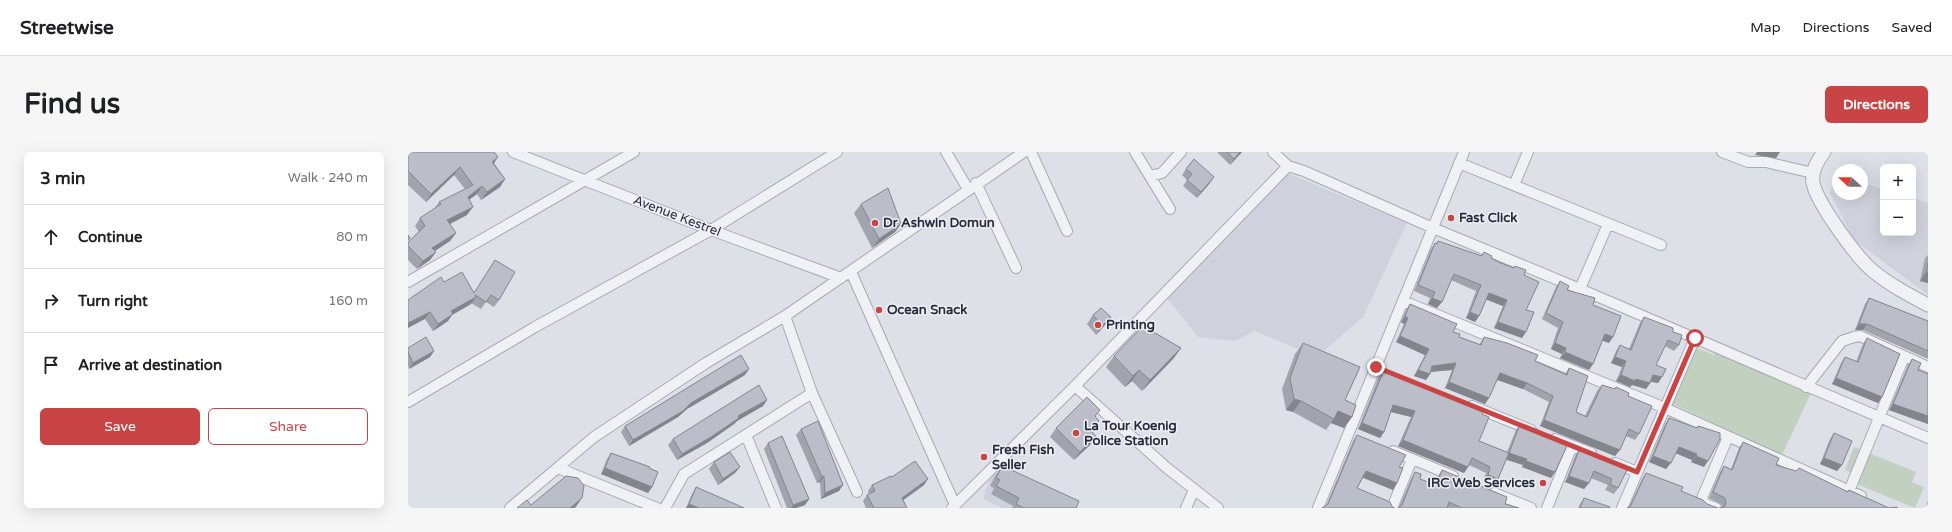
<!DOCTYPE html>
<html lang="en">
<head>
<meta charset="utf-8">
<style>
  body { margin:0; font-family:"Varela Round",sans-serif; background:#f6f6f6; color:#202124 }
  .controls { position:absolute; right:12px; top:12px; display:grid; overflow:hidden; border-radius:6px; box-shadow:0 4px 16px #0002 }
  .controls button { width:36px; height:36px; display:grid; place-items:center; padding:0; border:0; border-bottom:1px solid #e0e0e0; background:#fff; color:#202124; font:20px sans-serif }
  .compass { position:absolute; left:1424px; top:12px; width:36px; height:36px; border-radius:50%; background:#fff; box-shadow:0 4px 16px #0002; rotate:291deg }
  .stop { position:absolute; width:12px; height:12px; margin:-9px; border:3px solid #c94545; border-radius:50%; background:#fff }
  .stop.end { background:#c94545; border-color:#fff; box-shadow:0 1px 4px #0008 }
  .list { margin:0; padding:0; list-style:none }
  h2 { display:flex; justify-content:space-between; align-items:center; height:52px; margin:0; padding:0 16px; font-size:17px }
  h2 small { font-size:13px; font-weight:400; color:#757577 }
  .list li { display:grid; grid-template-columns:26px 1fr auto; gap:12px; align-items:center; box-sizing:border-box; height:64px; padding:0 16px; border-top:1px solid #e0e0e0 }
  .list b { display:block; font-size:15px; white-space:nowrap }
  .list em { font-size:13px; font-style:normal; color:#757577 }
  .actions { display:flex; gap:8px; padding:12px 16px }
  .actions a { flex:1; padding:9px 0; border:1px solid #c94545; border-radius:6px; text-align:center; font-size:14px; color:#c94545 }
  .actions .main { background:#c94545; color:#fff }
  .icon { flex:none; width:22px; height:22px; fill:none; stroke:currentColor; stroke-width:2; stroke-linecap:round; stroke-linejoin:round }
  .map { position:relative; flex:none; width:1520px; height:356px; overflow:hidden; border-radius:6px }
  header { display:flex; align-items:center; gap:24px; box-sizing:border-box; height:56px; padding:0 20px; background:#fff; border-bottom:1px solid #e0e0e0 }
  header strong { font-size:19px }
  nav { display:flex; gap:22px; margin-inline-start:auto; font-size:14px }
  .intro { display:flex; align-items:center; justify-content:space-between; box-sizing:border-box; height:96px; padding:0 24px }
  h1 { margin:0; font-size:28px }
  .button { padding:10px 18px; border-radius:6px; background:#c94545; color:#fff; font-size:14px; font-weight:700 }
  main { display:flex; gap:24px; padding:0 24px }
  aside { flex:1; background:#fff; border-radius:6px; box-shadow:0 4px 16px #0002 }
  .map>svg:first-child { display:block }
  .built { fill:#cfd2dc }
  .green { fill:#c1d0bf }
  .lines { fill:none; stroke-linecap:round; stroke-linejoin:round }
  .minor-casing { stroke:#a6aab4; stroke-width:12 }
  .tertiary-casing { stroke:#a6aab4; stroke-width:15 }
  .minor { stroke:#f0f1f5; stroke-width:10 }
  .tertiary { stroke:#f0f1f5; stroke-width:13 }
  .wall { fill:#a1a3ad }
  .shaded-wall { fill:#83858d }
  .building { fill:#bbbec9; stroke:#83858d }
  .route { stroke:#c94545; stroke-width:5 }
  .poi-dot { fill:#c94545; stroke:#edeff4; stroke-width:1.5 }
  .labels { text-anchor:middle; dominant-baseline:central; stroke-width:3; stroke-linejoin:round; paint-order:stroke }
  .street-label { font-size:13px; fill:#272c3d; stroke:#edeff4 }
  .poi-label { font-size:13px; font-weight:bold; fill:#272c3d; stroke:#edeff4; text-anchor:start }
</style>
</head>
<body>
<header>
<strong>Streetwise</strong>
<nav><a>Map</a><a>Directions</a><a>Saved</a></nav>
</header>
<div class="intro"><h1>Find us</h1><a class="button">Directions</a></div>
<main>
<aside>
<h2>3 min<small>Walk · 240 m</small></h2>
<ul class="list">
<li><svg class="icon" aria-label="ahead" viewBox="0 0 24 24"><path d="M12 20V5M6 11l6-6 6 6"/></svg><div><b>Continue</b></div><em>80 m</em></li>
<li><svg class="icon" aria-label="right" viewBox="0 0 24 24"><path d="M7 20v-9h11M14 6l5 5-5 5"/></svg><div><b>Turn right</b></div><em>160 m</em></li>
<li><svg class="icon" aria-label="arrive" viewBox="0 0 24 24"><path d="M6 21V4h12l-3 4 3 4H6"/></svg><div><b>Arrive at destination</b></div></li>
</ul>
<div class="actions"><a class="main">Save</a><a>Share</a></div>
</aside>
<div class="map">
<svg width="1520" height="356" viewBox="0 0 1520 356">
  <rect width="100%" height="100%" fill="#dde0e7"/>
  <path class="built" d="M879,21L999,71L955,165L909,205L847,179L827,189L790,185L759,146Z
    M1427,23L1430,24V42H1454V31L1475,37V81H1505V46L1520,51V143L1446,88L1422,41Z
    M584,320L607,331L662,356H594L575,347Z"/>
  <path class="green" d="M1285,194L1306,203L1308,198L1403,241L1374,303L1261,250Z
    M1446,295L1508,320L1504,330L1516,335L1507,356L1444,330L1447,322L1437,318Z"/>
  <g class="lines">
    <g class="minor-casing">
      <path id="minor" d="M105,0L303,78L433,126
        M538,0L560,37
        M623,0L659,79
        M727,0L762,57
        M865,0L880,14L896,19L1025,76L1172,137L1520,286
        M1314,0L1340,10H1358L1405,21
        M1051,11L1253,93
        M742,24L754,21L773,0
        M568,31L608,116
        M1106,33L1120,0
        M443,120L547,353
        M0,130L226,0
        M1172,137L1200,72
        M995,149L1257,256L1453,344
        M667,234L759,316L810,356
        M1398,235L1434,189L1446,185L1452,184L1520,215
        M404,241L449,340
        M0,250L127,175L303,78L429,0
        M1064,254L1123,278
        M338,283L368,356
        M1147,287L1183,301
        M985,299L1045,324
        M1207,311L1229,320
        M150,316L249,356
        M1441,339L1496,205
        M1086,341L1123,356
        M102,356L186,285L298,211L377,164L616,0
        M257,356L276,322L404,241L377,164
        M544,356L667,234L880,14
        M778,356L786,338
        M910,356L1056,0
        M984,356L1004,307
        M1139,356L1164,294
        M1214,356L1287,186
        M1308,356L1297,352L1294,346L1320,285"/>
    </g>
    <g class="tertiary-casing">
      <path id="tertiary" d="M1416,0C1409,9 1403,19 1405,31C1409,51 1449,106 1465,119C1482,133 1501,143 1520,153"/>
    </g>
    <use href="#minor" class="minor"/>
    <use href="#tertiary" class="tertiary"/>
  </g>
  <path class="wall" d="M0,0L86,11L97,27L92,35L73,48L69,42L61,48L59,63L42,72L48,81L42,89L27,99L28,100L22,108L9,117L0,108V90L11,80L7,74L12,66L26,57L31,50L57,37L46,23L18,50L0,33Z
    M809,0H834L822,13Z
    M778,17L802,31L789,46L775,34L779,28L774,23Z
    M453,52L493,72L487,80L464,96L446,61Z
    M1030,89L1073,104L1076,100L1083,106L1093,111L1106,116L1107,114L1116,123L1118,158L1114,186L1086,176L1095,154L1078,147L1071,164L1067,170L1058,166L1068,139L1043,128L1029,156L1020,152L1022,146L1006,139L1023,97L1027,91L1028,92Z
    M1520,103V131L1512,129L1517,106Z
    M87,108L91,148L86,155L78,150L73,157L63,151V152L44,163L40,169L25,179L17,167L36,130L66,141Z
    M1152,129L1159,138L1185,153L1201,191L1194,188L1181,218L1152,206L1154,202L1143,197L1150,176L1134,167L1148,135Z
    M1461,146L1520,169V207L1455,178H1447L1457,152Z
    M1002,152L1045,180L1051,185L1071,193L1076,185L1127,209L1157,222L1161,216L1168,260L1177,264L1189,239L1194,233L1207,237L1208,235L1220,244L1231,282L1227,288L1218,284L1207,304L1132,274L1141,250L1115,237L1089,228L1077,252L1037,236L1044,218L1023,220L1022,222L1018,228L1006,224L1017,203L988,190L996,172L993,170L998,158Z
    M685,163L703,165L697,173L688,183L679,172Z
    M1236,165L1265,180L1271,193L1266,199L1257,194L1248,213L1254,225L1250,231L1243,230L1238,237L1224,233L1222,235L1208,229L1214,215L1203,211L1208,199L1212,193L1221,197L1232,171Z
    M1459,186L1474,245L1470,251L1424,232L1433,211L1437,205L1448,210L1455,192Z
    M895,191L937,248L944,265L936,276L923,271L918,278L885,260L878,258L874,237L887,202Z
    M0,196L26,199L22,205L1,217L0,214Z
    M773,196L765,207L734,239L724,229L717,235L698,215L706,204Z
    M1504,207L1510,218L1520,222V272L1481,258L1500,213Z
    M976,218L1074,262L1071,289L1099,300L1108,278L1112,272L1143,326L1114,315L1115,313L1098,307L1090,327L1086,333L1075,329L1078,321L1061,313L1056,321L990,294L1003,265L982,260L976,280L972,286L950,277L971,224Z
    M337,223L279,257L270,265L221,294L213,280L217,274Z
    M359,248L355,254L329,269L326,272L299,291L269,308L260,293L265,287Z
    M687,265L685,278L683,279L682,293L666,308L642,285L648,276Z
    M1261,266L1288,276L1290,274L1296,315L1283,310L1284,308L1268,301L1258,317L1241,310L1257,272Z
    M393,277L431,339L413,347L412,330L409,331L388,283Z
    M1426,281L1434,313L1429,319L1412,312L1422,287Z
    M949,283L991,315L989,331L985,338L955,326L949,336L985,356L918,354L945,289Z
    M1335,290L1368,313L1439,339L1441,338L1481,356H1314L1313,352L1301,346L1312,320L1316,314L1323,317L1331,296Z
    M360,291L401,347L397,353L388,356H379L356,297Z
    M1172,296L1220,316L1210,336L1206,342L1197,338L1200,333L1183,326L1181,331L1176,337L1157,330L1168,302Z
    M203,301L241,316L244,335L240,341L193,322L199,307Z
    M306,310L327,321L310,333L301,317Z
    M593,316L668,356H604L605,354L583,342L586,336L582,334L587,324Z
    M1034,318L1097,352L1111,356H990L991,355L1003,327L1007,320L1012,327L1026,332L1030,324Z
    M1238,321L1273,339L1221,355L1234,327Z
    M484,325L516,333L495,348L499,356H458L455,349L459,343L461,342L460,339L464,333Z
    M288,335L336,356H278L284,342Z
    M1176,346L1201,356H1170L1172,352Z
    M1520,349V355L1518,354Z"/>
  <path class="shaded-wall" d="M832,0H834L822,13L826,7Z
    M1349,0H1372L1368,6L1347,3Z
    M90,5L85,13L84,10Z
    M52,15L46,23L18,50L23,42Z
    M806,25L802,31L789,46L793,40Z
    M97,27L92,35L73,48L79,40Z
    M74,34L69,42L54,53L60,45Z
    M65,55L59,63L34,76L39,68Z
    M493,72L487,80L464,96L471,87Z
    M48,81L42,89L19,104L24,96Z
    M28,100L22,108L9,117L15,109Z
    M1518,120L1520,121V131L1512,129Z
    M1081,141L1099,148L1095,154L1077,147Z
    M68,145L63,152L44,163L40,169L25,179L30,172L43,159Z
    M1024,146L1034,150L1029,156L1020,152Z
    M22,160L17,167L0,176V171Z
    M1062,160L1071,164L1067,170L1058,166Z
    M997,164L1000,166L996,172L993,170Z
    M703,165L697,173L688,183L694,174Z
    M1090,170L1118,180L1114,186L1086,176Z
    M1451,172H1459L1455,178H1447Z
    M1197,182L1205,185L1201,191L1192,188Z
    M992,184L1021,197L1017,203L988,190Z
    M1147,191L1158,196L1154,202L1143,197Z
    M773,196L765,207L734,239L742,228Z
    M26,199L22,205L1,217L5,211Z
    M1157,200L1185,212L1181,218L1152,206Z
    M1207,205L1218,209L1214,215L1203,211Z
    M1048,211L1044,218L1020,220L1024,214Z
    M341,217L337,223L279,257L270,265L221,294L225,288L283,251Z
    M731,218L724,229L717,235L725,224Z
    M1010,218L1022,222L1018,228L1006,224Z
    M1092,221L1119,231L1115,237L1087,227Z
    M1213,223L1228,227L1242,231L1238,237L1224,233L1222,235L1208,229Z
    M1245,223L1254,225L1250,231L1241,229Z
    M1428,226L1474,245L1470,251L1424,232Z
    M1041,230L1081,246L1077,252L1037,236Z
    M886,247L893,249L885,260L878,258Z
    M359,248L355,254L329,269L326,272L299,291L269,308L274,302L330,264Z
    M1485,252L1520,264V272L1481,258Z
    M985,253L1007,259L1003,265L980,259Z
    M930,259L944,265L936,276L923,271Z
    M1136,268L1212,298L1207,304L1132,274Z
    M691,269L685,278L676,287L682,278Z
    M954,271L976,280L972,286L950,277Z
    M688,284L682,293L666,308L672,300Z
    M995,288L1060,315L1056,321L990,294Z
    M1271,295L1289,302L1284,308L1267,301Z
    M1101,301L1119,307L1115,313L1096,307Z
    M1245,304L1263,311L1258,317L1241,310Z
    M1288,304L1300,309L1296,315L1283,310Z
    M1416,306L1434,313L1429,319L1412,312Z
    M1118,309L1147,320L1143,326L1114,315Z
    M332,315L327,321L310,333L315,327Z
    M197,316L244,335L240,341L193,322Z
    M958,319L989,331L985,338L954,325Z
    M1080,323L1090,327L1086,333L1075,329Z
    M416,324L412,330L409,331L414,325Z
    M1161,324L1181,331L1176,337L1157,330Z
    M520,327L516,333L490,352L494,346Z
    M435,333L431,339L413,347L417,341Z
    M174,346L167,356H162Z
    M401,347L397,353L388,356H383L385,353Z
    M281,352L291,356H278Z"/>
  <path class="building" d="M0,0H86L90,5L84,10L97,27L79,40L74,34L60,45L65,55L39,68L48,81L24,96L28,100L15,109L0,94V90L17,74L12,66L33,52L31,50L65,33L52,15L23,42L0,19Z
    M819,0H832L826,7Z
    M786,7L806,25L793,40L779,28L784,22L778,17Z
    M480,36L493,72L471,87L453,52Z
    M0,83L2,86L0,88Z
    M1030,89L1074,104L1076,100L1084,104L1083,106L1093,111L1106,116L1107,114L1118,118L1116,123L1131,130L1118,158L1126,160L1118,180L1090,170L1099,148L1081,141L1071,164L1062,160L1073,133L1046,122L1034,150L1024,146L1027,140L1010,133L1027,91L1029,92Z
    M87,108L107,120L91,148L83,143L78,150L67,143L68,145L43,159L45,162L30,172L22,160L0,171V148L33,125L36,130L54,120L66,141Z
    M1520,111V121L1518,120Z
    M1152,129L1161,134L1159,138L1187,146L1185,153L1213,164L1205,185L1197,182L1185,212L1157,200L1158,196L1147,191L1155,170L1138,161Z
    M1461,146L1520,169V199L1459,172H1451Z
    M1002,152L1049,172L1045,180L1052,182L1051,185L1073,193L1076,185L1099,191L1130,203L1127,209L1159,223L1161,216L1180,224L1168,260L1179,265L1194,233L1207,237L1208,235L1221,241L1220,244L1244,254L1231,282L1221,277L1212,298L1136,268L1145,244L1119,231L1092,221L1081,246L1041,230L1048,211L1024,214L1022,222L1010,218L1021,197L992,184L1000,166L997,164Z
    M693,156L703,165L694,174L685,163Z
    M1236,165L1265,176V180L1274,183L1271,193L1260,188L1248,213L1258,217L1254,225L1245,223L1242,231L1228,227L1227,229L1213,223L1218,209L1207,205L1212,193L1223,198Z
    M735,174L773,196L742,228L731,218L725,224L706,204Z
    M18,185L26,199L5,211L0,200V196Z
    M1459,186L1492,202L1474,245L1428,226L1437,205L1450,210Z
    M895,191L952,215L937,248L948,253L944,265L930,259L926,267L893,249L886,247L882,226Z
    M333,203L341,217L283,251L275,259L225,288L217,274Z
    M1504,207L1513,211L1510,218L1520,222V264L1485,252Z
    M976,218L1076,258L1074,262L1081,265L1071,289L1101,301L1090,327L1080,323L1082,315L1064,306L1060,315L995,288L1007,259L985,253L976,280L954,271Z
    M351,233L359,248L330,264L331,266L303,285L274,302L265,287Z
    M679,245L692,258L687,264L691,269L682,278L688,284L672,300L648,276Z
    M1261,266L1289,276L1290,274L1312,281V287L1300,309L1288,304L1289,302L1271,295L1263,311L1245,304Z
    M410,269L435,333L417,341L416,324L414,325L393,277Z
    M1112,272L1160,292L1147,320L1118,309L1119,307L1101,301Z
    M1426,281L1444,289L1434,313L1416,306Z
    M949,283L998,303L991,315L995,316L989,331L958,319L949,336L982,350L985,356H987H914L920,352Z
    M374,284L401,347L385,353L360,291Z
    M1335,290L1371,306L1368,313L1388,319L1391,316L1440,340L1441,338L1481,356L1488,355L1490,356H1311L1316,355L1318,352L1317,346L1305,340L1316,314L1324,318Z
    M1172,296L1220,316L1210,336L1202,332L1204,327L1186,319L1181,331L1161,324Z
    M322,300L332,315L315,327L306,310Z
    M203,301L242,315L241,316L250,320L244,335L197,316Z
    M507,309L520,327L494,346L499,356H466L459,343L467,339L464,333L483,324L484,325Z
    M593,316L597,318L599,316L671,349L668,356H616L608,352L611,346L588,334L592,328L588,326Z
    M1034,318L1099,345L1097,352L1111,356H1054L1041,350L1039,356H990L994,353L1007,320L1013,322L1012,327L1028,333Z
    M1238,321L1275,335L1273,339L1295,348L1299,352L1310,356H1219L1222,355Z
    M158,324L170,326L176,334L174,346L162,356H109L119,348L123,353Z
    M288,335L336,356H291L281,352Z
    M1176,346L1202,355L1201,356H1172Z"/>
  <g class="lines">
    <path class="route" d="M968,215L1229,320L1287,186"/>
  </g>
  <g class="poi-dot">
    <circle cx="1043" cy="66" r="4"/>
    <circle cx="467" cy="71" r="4"/>
    <circle cx="471" cy="158" r="4"/>
    <circle cx="690" cy="173" r="4"/>
    <circle cx="668" cy="281" r="4"/>
    <circle cx="576" cy="305" r="4"/>
    <circle cx="1135" cy="331" r="4"/>
  </g>
  <g class="labels">
    <g class="street-label">
      <text transform="translate(269 64) rotate(21)">Avenue Kestrel</text>
    </g>
    <g class="poi-label">
      <text x="1051" y="66">Fast Click</text>
      <text x="475" y="71">Dr Ashwin Domun</text>
      <text x="479" y="158">Ocean Snack</text>
      <text x="698" y="173">Printing</text>
      <text x="676" y="274">La Tour Koenig<tspan x="676" dy="15">Police Station</tspan></text>
      <text x="584" y="298">Fresh Fish<tspan x="584" dy="15">Seller</tspan></text>
      <text x="1127" y="331" text-anchor="end">IRC Web Services</text>
    </g>
  </g>
</svg>
<div class="controls">
<button>+</button>
<button>−</button>
</div>
<svg class="compass" viewBox="-18 -18 36 36"><path d="M0-13l5 13h-10z" fill="#e53935"/><path d="M0 13l5-13h-10z" fill="#757577"/></svg>
<div class="stop" style="left:1287px;top:186px"></div>
<div class="stop end" style="left:968px;top:215px"></div>
</div>
</main>
</body>
</html>
